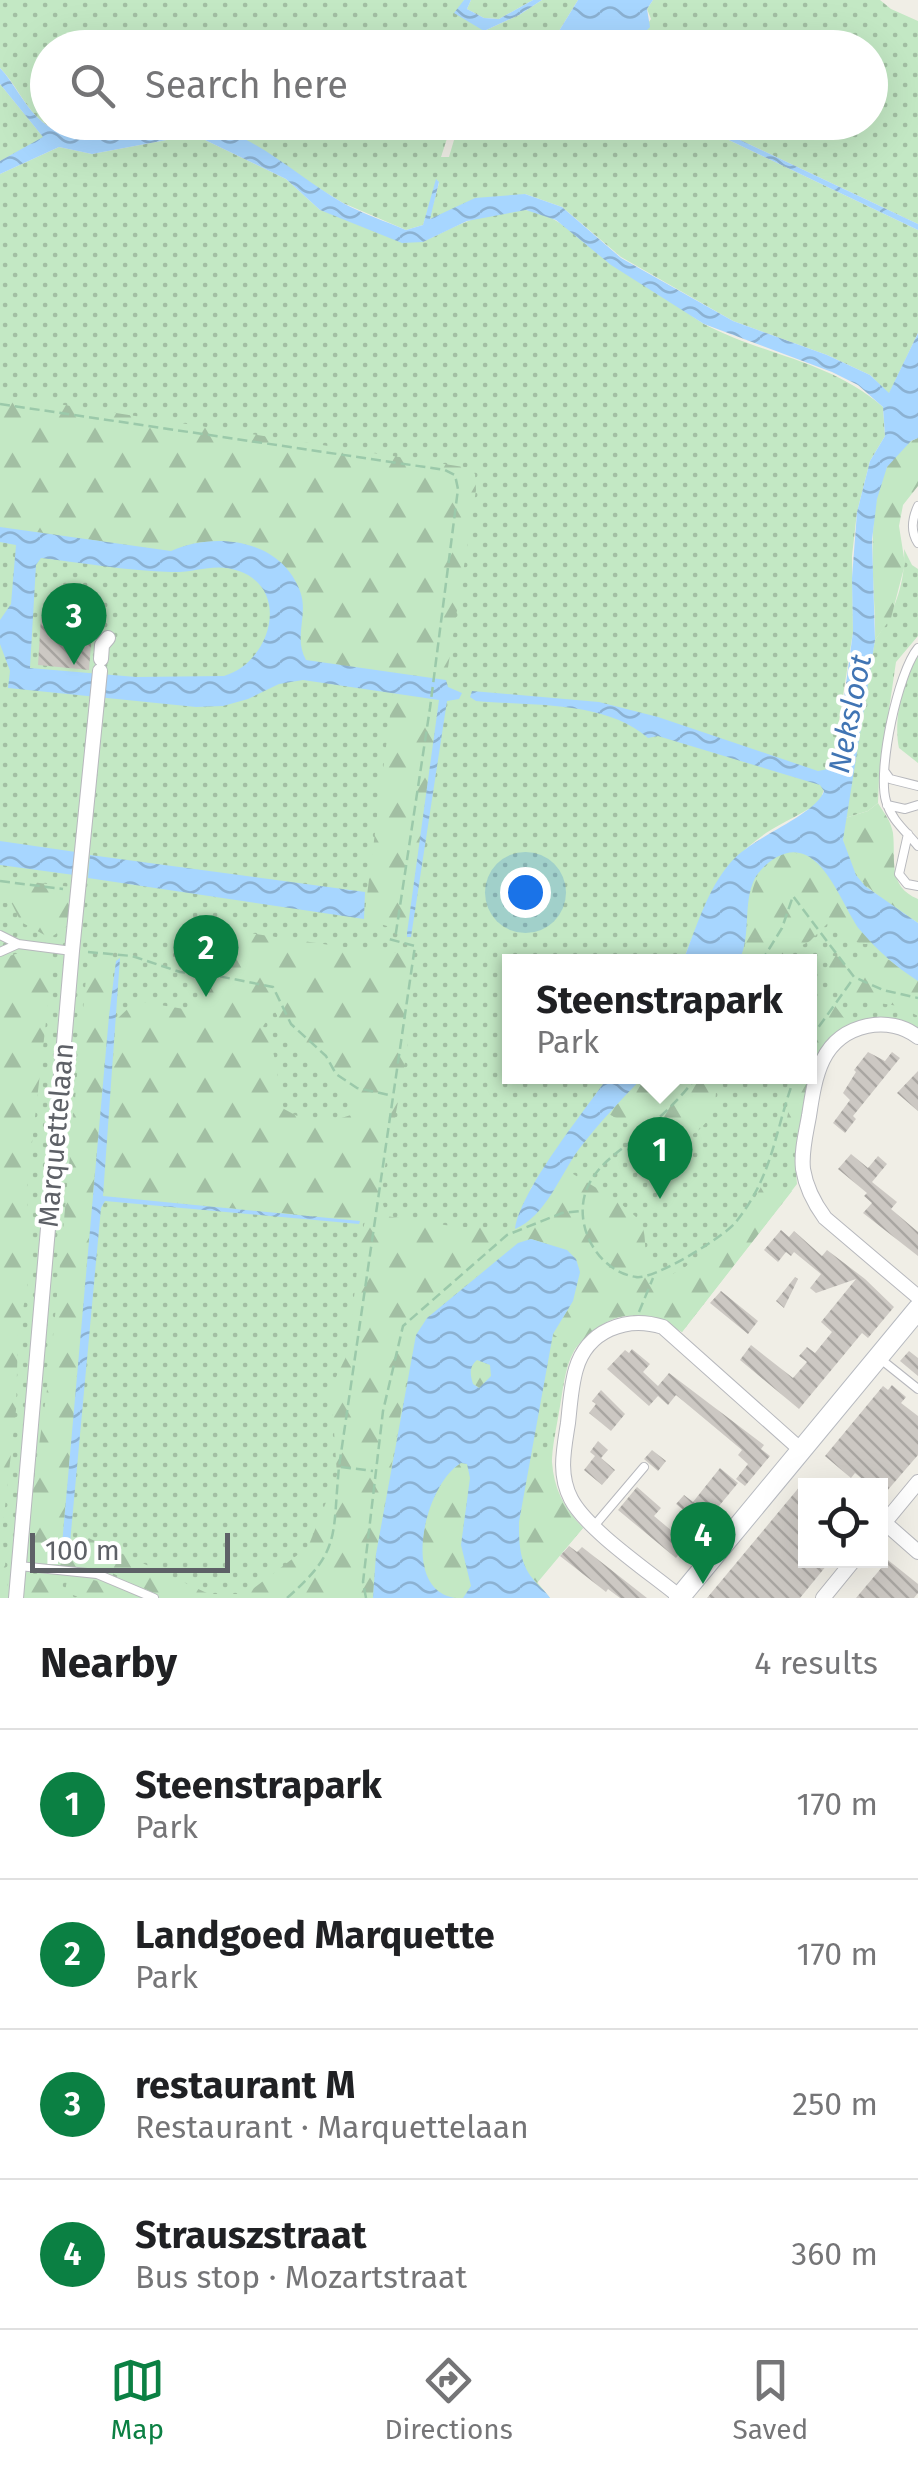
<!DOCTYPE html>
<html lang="en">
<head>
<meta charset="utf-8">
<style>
  body { margin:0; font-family:"Fira Sans",sans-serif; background:#f6f6f6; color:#202124 }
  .controls { position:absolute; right:30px; bottom:30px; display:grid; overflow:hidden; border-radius:0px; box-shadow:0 10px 40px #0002 }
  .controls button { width:90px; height:90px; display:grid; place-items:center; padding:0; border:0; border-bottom:2px solid #e0e0e0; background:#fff; color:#202124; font:50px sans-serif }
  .scale { position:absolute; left:30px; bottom:25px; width:200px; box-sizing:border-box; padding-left:10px; border:5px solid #5e6167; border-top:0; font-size:28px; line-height:35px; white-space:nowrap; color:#5e6167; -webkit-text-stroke:8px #fff; paint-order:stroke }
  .you { position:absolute; left:525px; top:892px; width:35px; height:35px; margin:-25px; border:8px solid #fff; border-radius:50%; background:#1a73e8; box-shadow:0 0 0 15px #1a73e833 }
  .badge { display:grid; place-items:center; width:65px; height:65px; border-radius:50%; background:#0b8043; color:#fff; font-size:32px; font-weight:700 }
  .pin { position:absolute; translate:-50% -82px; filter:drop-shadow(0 2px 5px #0008) }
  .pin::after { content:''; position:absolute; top:52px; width:35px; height:30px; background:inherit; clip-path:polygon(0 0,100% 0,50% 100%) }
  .popup { position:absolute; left:502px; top:954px; width:315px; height:130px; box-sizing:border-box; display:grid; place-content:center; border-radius:0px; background:#fff; filter:drop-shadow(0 2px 8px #0005); font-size:32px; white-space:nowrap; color:#757577 }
  .popup b { font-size:38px; color:#202124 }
  .popup::after { content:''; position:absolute; left:50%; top:100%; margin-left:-20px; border:20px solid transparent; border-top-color:#fff }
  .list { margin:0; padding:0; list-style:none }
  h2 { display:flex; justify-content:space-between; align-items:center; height:130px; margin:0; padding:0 40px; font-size:42px }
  h2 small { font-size:32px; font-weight:400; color:#757577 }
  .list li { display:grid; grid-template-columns:65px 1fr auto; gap:30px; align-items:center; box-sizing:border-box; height:150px; padding:0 40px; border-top:2px solid #e0e0e0 }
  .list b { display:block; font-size:38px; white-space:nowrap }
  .list p { margin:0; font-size:32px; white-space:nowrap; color:#757577 }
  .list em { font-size:32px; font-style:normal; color:#757577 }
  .icon { flex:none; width:55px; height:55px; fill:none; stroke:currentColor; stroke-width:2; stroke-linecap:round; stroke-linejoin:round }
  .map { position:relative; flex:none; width:918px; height:1598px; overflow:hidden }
  .search { position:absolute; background:#fff; box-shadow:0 10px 40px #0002; left:30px; right:30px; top:30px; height:110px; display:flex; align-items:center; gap:25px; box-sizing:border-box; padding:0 35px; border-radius:55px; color:#757577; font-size:38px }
  .sheet { height:730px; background:#fff }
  nav { display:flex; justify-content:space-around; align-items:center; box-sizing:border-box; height:140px; border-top:2px solid #e0e0e0; background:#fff; font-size:28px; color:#757577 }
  nav a { display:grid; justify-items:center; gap:5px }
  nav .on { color:#0b8043 }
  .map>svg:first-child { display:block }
  .green { fill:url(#green-dots) }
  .forest { fill:url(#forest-firs); fill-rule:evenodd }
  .water { fill:url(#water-waves); fill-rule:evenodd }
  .building { fill:url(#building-back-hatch) }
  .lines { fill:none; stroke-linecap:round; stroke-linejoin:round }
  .lane-casing { stroke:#b7b8bd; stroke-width:10 }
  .street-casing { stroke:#b7b8bd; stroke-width:16 }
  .secondary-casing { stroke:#b7bac0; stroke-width:22 }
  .path { stroke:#9bc9aa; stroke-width:2.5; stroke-dasharray:10 5; stroke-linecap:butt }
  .lane { stroke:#fff; stroke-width:8 }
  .street { stroke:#fff; stroke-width:14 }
  .secondary { stroke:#fff; stroke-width:20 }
  .labels { text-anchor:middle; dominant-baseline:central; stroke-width:8; stroke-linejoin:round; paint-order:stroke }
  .street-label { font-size:28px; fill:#5e6167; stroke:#fff }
  .water-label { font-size:30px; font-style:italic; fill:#4175b4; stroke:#fff }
</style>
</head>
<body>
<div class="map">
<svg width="918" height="1598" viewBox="0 0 918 1598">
  <defs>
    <pattern id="green-dots" width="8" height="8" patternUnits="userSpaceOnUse" patternTransform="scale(2.5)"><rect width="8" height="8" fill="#c3e8c4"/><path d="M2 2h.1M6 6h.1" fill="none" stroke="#a2bfa3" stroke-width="1.8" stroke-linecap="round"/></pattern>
    <pattern id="forest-firs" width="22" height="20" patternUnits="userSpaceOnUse" patternTransform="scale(2.5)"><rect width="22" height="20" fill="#c3e8c4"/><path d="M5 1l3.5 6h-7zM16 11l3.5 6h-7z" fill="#a2bfa3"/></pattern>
    <pattern id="water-waves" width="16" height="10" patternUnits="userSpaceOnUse" patternTransform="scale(2.5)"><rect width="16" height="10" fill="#a7d6ff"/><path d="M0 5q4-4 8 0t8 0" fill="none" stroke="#8bb1d2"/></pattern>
    <pattern id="building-back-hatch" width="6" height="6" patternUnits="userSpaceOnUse" patternTransform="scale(2.5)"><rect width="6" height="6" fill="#ccc8c3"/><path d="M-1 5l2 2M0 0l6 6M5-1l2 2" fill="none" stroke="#a9a6a2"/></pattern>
  </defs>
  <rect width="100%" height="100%" fill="#f0eee6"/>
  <path class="green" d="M0,0H464L462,6L484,31L519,15L542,0H578L559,31L549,34L567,38L580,47L48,48V122L185,123C138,131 80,154 39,119C24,105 15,83 0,68Z
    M471,0H533L499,19L484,18L467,9Z
    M653,0H880L891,9L918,21V224L704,123L870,122V48L642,47V32L651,19L647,9Z
    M0,84L44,138L0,161Z
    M198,123H452L441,157H449L459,123H693L918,230V333L889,394L870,375L827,355L733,321L621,257L562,207L525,194L429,219L439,183L437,180L423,225L406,230L343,203L216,126Z
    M172,139H203L286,179L320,210L423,242C454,227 496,204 532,211C566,219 586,247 614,266C630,277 649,286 666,297C679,306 691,316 704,324C765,356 829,360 883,407L885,436L870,461L857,512L852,556L853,632L833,759L820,802C802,814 783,822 766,833C716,867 704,909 683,961L510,962V1076L608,1077L529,1191L624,1077L810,1076V962L709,961L734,878L819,829L918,945V1029L903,1022L834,1037C818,1084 792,1134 797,1184L682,1332C646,1308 597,1308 574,1351C564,1369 563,1392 559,1412C555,1437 547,1465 556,1490C562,1505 572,1517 583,1528L537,1582L550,1598H0V174L59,147L92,154Z
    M904,549L912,565L918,569V636L896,662L879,777L878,803L868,811L845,818L875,640C894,614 906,582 904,549Z
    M918,653V763L899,748C893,722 903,674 918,653Z"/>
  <path class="forest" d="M0,395L470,468L475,474L476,490L446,680L306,660C293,637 309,615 300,591C281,540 215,531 171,551L0,527Z
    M918,438V486L903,505L899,526L905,564L891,618L875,640C877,588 854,461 918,438Z
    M393,692L439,700L407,937L402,936L400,930L364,919Z
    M878,803C884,813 891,821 893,833C896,860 887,886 918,899V923C880,897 832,873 845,818L868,811Z
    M786,852C828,851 848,914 872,943C854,948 841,932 833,918L810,941L772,961L739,962C760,918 733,879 786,852Z
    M0,878L71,887L67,926L50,938L21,922L12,904L0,902Z
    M176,922L384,953L408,952C423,1005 391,1133 380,1192L386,1216L458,1227L515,1228L549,1198L565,1169C588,1184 618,1198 637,1218C655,1238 631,1264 669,1275L680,1271L740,1224L761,1187L792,1191L682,1332C640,1305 607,1311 575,1349L553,1334L573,1301L567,1250L531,1239L517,1243L427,1318L412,1350L376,1554L373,1598H164L110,1572L38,1565L26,1555C30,1489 44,1423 51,1357C64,1227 75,1097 87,967L97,958L109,960L113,969L61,1555L69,1556L70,1543L80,1534L209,1594H246L308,1547L337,1475L331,1387L348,1353L360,1242L365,1221L102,1196L116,1020L136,1001L184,1009L211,990L205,962L176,953L168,935ZM274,1009L289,1041L356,1102L351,1115C320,1125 312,1125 284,1109C275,1082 279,1049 262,1028Z
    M25,951L49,953L51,978L26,1195L30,1227L27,1289L18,1334L16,1410L2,1533L8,1591L5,1598H0V959Z
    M824,954L860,961L889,960L918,981V1016L898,1006L848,998L839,993Z
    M810,998L833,1003L850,1026L834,1037L801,1131L787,1118L791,1099L789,1083L780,1077L810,1076Z
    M643,1077C666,1077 703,1068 716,1092C715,1120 696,1142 665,1140C651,1139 623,1120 608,1114Z
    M477,1360L490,1365L491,1376L480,1388L473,1384C470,1374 469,1367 477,1360Z
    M529,1461L552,1462C554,1489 564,1508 583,1528L537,1583C505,1552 523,1499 529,1461Z
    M461,1463L467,1464L470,1478L461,1545L471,1586L463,1598C398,1598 422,1486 461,1463Z
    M59,1573L58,1598H20L21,1585L33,1574Z
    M68,1574L119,1586L141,1598H81L65,1592Z"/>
  <path class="water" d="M464,0H471L467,9L484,18L499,19L533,0H542L519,15L484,31L454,13Z
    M578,0H653L647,9L650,27L641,36L642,47H580L567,38L546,34L559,31Z
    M0,68C14,83 23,103 37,117C87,167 155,109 212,126C262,140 299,178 343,203C363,214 385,221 406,230L423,225L436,179L439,182L430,219L475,198L525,194L562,207L621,258L733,321L827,355L870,375L889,393L918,333V438L911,441L887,467L877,499L872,540L875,640L843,840L856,875L865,886L918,923V981C896,967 877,950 860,930C841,905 820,833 777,857C768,862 760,870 755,878C742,904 752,935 739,961H683C696,929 707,889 731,862C753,836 815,816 824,791L820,785L658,736L648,738C605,700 530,706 476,701L470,697L472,691L599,702L658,717L818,771L828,769L833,759L841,721L853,632L852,578L857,512L870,461L885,436L883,407L858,385L832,372L704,324L611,265L556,220L526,210L467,221L423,242L402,243L320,210L286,179L203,139H172L92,154L59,147L0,174V161L43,137L0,84Z
    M693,123H704L918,224V230Z
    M0,527L171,551C215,531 281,539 300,591C309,615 293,637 306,660L446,680L448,687L462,693L459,699L447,701L411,937H407V933L439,700L303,680L279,684L248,699L223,706L196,707L8,688L10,671L0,644V620L11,604L16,545L0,542ZM41,558C84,563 128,571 171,572C196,573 214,562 239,571C292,590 270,663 224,676L136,677L30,668L36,565Z
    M0,841L76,852L74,875L0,865Z
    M90,855L365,892L364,919L88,878Z
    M120,958L103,1196L360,1221L359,1224L105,1201L101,1208L70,1543L69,1556H61L109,1016L116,961Z
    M608,1077H643C621,1100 599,1123 579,1149C560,1175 546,1216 515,1229C521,1189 583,1113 608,1077Z
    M531,1239L567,1250L576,1259L580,1272L573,1301L553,1334L519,1522C519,1542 519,1562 533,1579C538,1586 545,1590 550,1598H463L471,1586L461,1545L470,1478L467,1464L461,1463C425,1484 399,1589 455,1598H373L376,1554L416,1335L427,1318L518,1243ZM477,1360L490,1365L491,1376L479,1388L473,1384C470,1374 469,1367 477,1360Z"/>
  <path class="building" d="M69,603L95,605V636L91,644L89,670L38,665L41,617L66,619Z
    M868,1052L885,1061L892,1052L900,1058L853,1116L856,1119L845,1133L833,1123L850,1100L843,1093L856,1072L854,1070Z
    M918,1071V1111L897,1093Z
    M851,1154L868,1168L878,1156L887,1164L872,1182L897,1202L891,1209L918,1232V1256L863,1213L872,1203L864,1196L867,1193L838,1169Z
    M781,1230L789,1237L794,1231L822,1256L827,1250L865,1279L894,1307L868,1338L862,1333L799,1409L740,1360L751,1345L793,1378L807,1362L799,1356L807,1347L815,1353L832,1332L821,1322L856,1279L816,1293L810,1288L821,1274L794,1252L791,1256L786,1252L778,1262L764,1250Z
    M795,1277L798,1279L784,1308L776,1301Z
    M721,1291L758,1321L748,1334L710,1303Z
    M632,1349L650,1364L643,1372L658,1386L669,1373L764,1445L761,1449L770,1456L745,1486L736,1479L748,1464L738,1455L742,1450L676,1395L668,1405L658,1396L649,1406L607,1369L625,1350L629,1353Z
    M909,1351L918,1358V1376L900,1361Z
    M892,1385L906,1397L901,1403L918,1416V1455L880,1499V1486H871L855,1473L851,1478L825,1456L883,1386L888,1390Z
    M601,1390L625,1414L611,1431L589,1413L596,1404L592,1401Z
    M598,1441L608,1450L601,1458L615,1470L602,1485L584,1470L595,1456L590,1452Z
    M652,1450L666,1461L658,1471L644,1459Z
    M720,1468L738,1483L676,1558L618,1510L637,1487L661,1508L654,1516L672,1531L687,1513L676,1504L684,1495L693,1502Z
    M806,1479V1560H831L818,1576L800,1598H707Z
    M569,1546L577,1552L582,1547L647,1598H620L608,1589L606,1592L560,1556Z
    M888,1560L918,1584V1593L914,1598H856Z"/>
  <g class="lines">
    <g class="lane-casing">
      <path id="lane" d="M918,506C912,519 910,531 918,543
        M918,648C898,672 877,770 886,801C892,821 905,830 918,846
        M885,772L890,779L918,786
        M887,805L905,809L918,805
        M908,834L899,874L907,884L918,886
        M0,935L18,944L72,951
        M0,952L18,944
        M878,1357L918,1389
        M594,1526L644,1467
        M19,1566L97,1574L154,1598"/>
    </g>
    <g class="street-casing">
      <path id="street" d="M101,659L102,645L108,638
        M918,1037C904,1026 885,1022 867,1026C821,1036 815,1076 809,1116C806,1133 801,1152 803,1169C806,1188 814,1203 825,1218L918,1297
        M885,1523L918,1552
        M880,1528L918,1482
        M680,1597C651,1573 587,1530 571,1499C558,1474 564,1449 568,1423C570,1405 571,1386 576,1369C587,1331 626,1315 663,1327L801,1450
        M16,1598L72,951L100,671
        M823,1598L854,1560"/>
    </g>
    <g class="secondary-casing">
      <path id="secondary" d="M679,1598L918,1309"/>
    </g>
    <path class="path" d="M0,404L445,470L455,475L458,489L430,708L395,939
      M0,881L63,889
      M88,952L132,956L180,972L213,975L273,987L291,1024L326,1056L336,1074L357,1088L389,1095
      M761,962L782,928L793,896L854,977L883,990L918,998
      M810,1039L853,979
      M697,1076C679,1101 655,1122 632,1141C615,1154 599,1165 589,1184C570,1221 596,1271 636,1277C654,1280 722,1238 735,1223C774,1175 774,1132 795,1076
      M639,1312L653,1278
      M341,1467L373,1471
      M287,1598C342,1550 332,1536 339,1467L415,946L385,938
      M366,1598L363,1582L383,1411L403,1326L507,1235L562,1213L582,1211"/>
    <use href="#lane" class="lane"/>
    <use href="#street" class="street"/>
    <use href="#secondary" class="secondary"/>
  </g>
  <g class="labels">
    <g class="street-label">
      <text transform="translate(56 1135) rotate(-85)">Marquettelaan</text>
    </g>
    <g class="water-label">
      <text transform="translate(850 714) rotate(-79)">Neksloot</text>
    </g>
  </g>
</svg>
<div class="controls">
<button><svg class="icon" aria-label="locate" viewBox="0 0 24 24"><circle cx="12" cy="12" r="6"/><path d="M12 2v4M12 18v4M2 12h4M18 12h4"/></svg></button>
</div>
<div class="scale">100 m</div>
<div class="you"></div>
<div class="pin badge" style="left:660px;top:1199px">1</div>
<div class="popup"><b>Steenstrapark</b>Park</div>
<div class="pin badge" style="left:206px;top:997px">2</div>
<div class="pin badge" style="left:74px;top:665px">3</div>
<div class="pin badge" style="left:703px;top:1584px">4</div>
<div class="search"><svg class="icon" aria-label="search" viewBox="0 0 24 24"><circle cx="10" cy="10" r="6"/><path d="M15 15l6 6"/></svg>Search here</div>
</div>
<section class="sheet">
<h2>Nearby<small>4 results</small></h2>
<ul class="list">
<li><span class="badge">1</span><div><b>Steenstrapark</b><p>Park</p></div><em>170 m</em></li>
<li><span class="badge">2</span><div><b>Landgoed Marquette</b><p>Park</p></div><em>170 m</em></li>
<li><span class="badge">3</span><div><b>restaurant M</b><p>Restaurant · Marquettelaan</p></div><em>250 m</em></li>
<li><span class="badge">4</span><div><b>Strauszstraat</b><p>Bus stop · Mozartstraat</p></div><em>360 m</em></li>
</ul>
</section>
<nav>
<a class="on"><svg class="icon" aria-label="map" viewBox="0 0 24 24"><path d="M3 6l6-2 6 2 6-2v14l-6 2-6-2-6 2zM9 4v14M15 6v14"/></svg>Map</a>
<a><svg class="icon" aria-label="directions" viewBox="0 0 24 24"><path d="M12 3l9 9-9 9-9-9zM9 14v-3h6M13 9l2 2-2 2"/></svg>Directions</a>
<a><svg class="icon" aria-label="saved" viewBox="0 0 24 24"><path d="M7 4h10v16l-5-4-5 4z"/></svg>Saved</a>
</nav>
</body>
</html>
